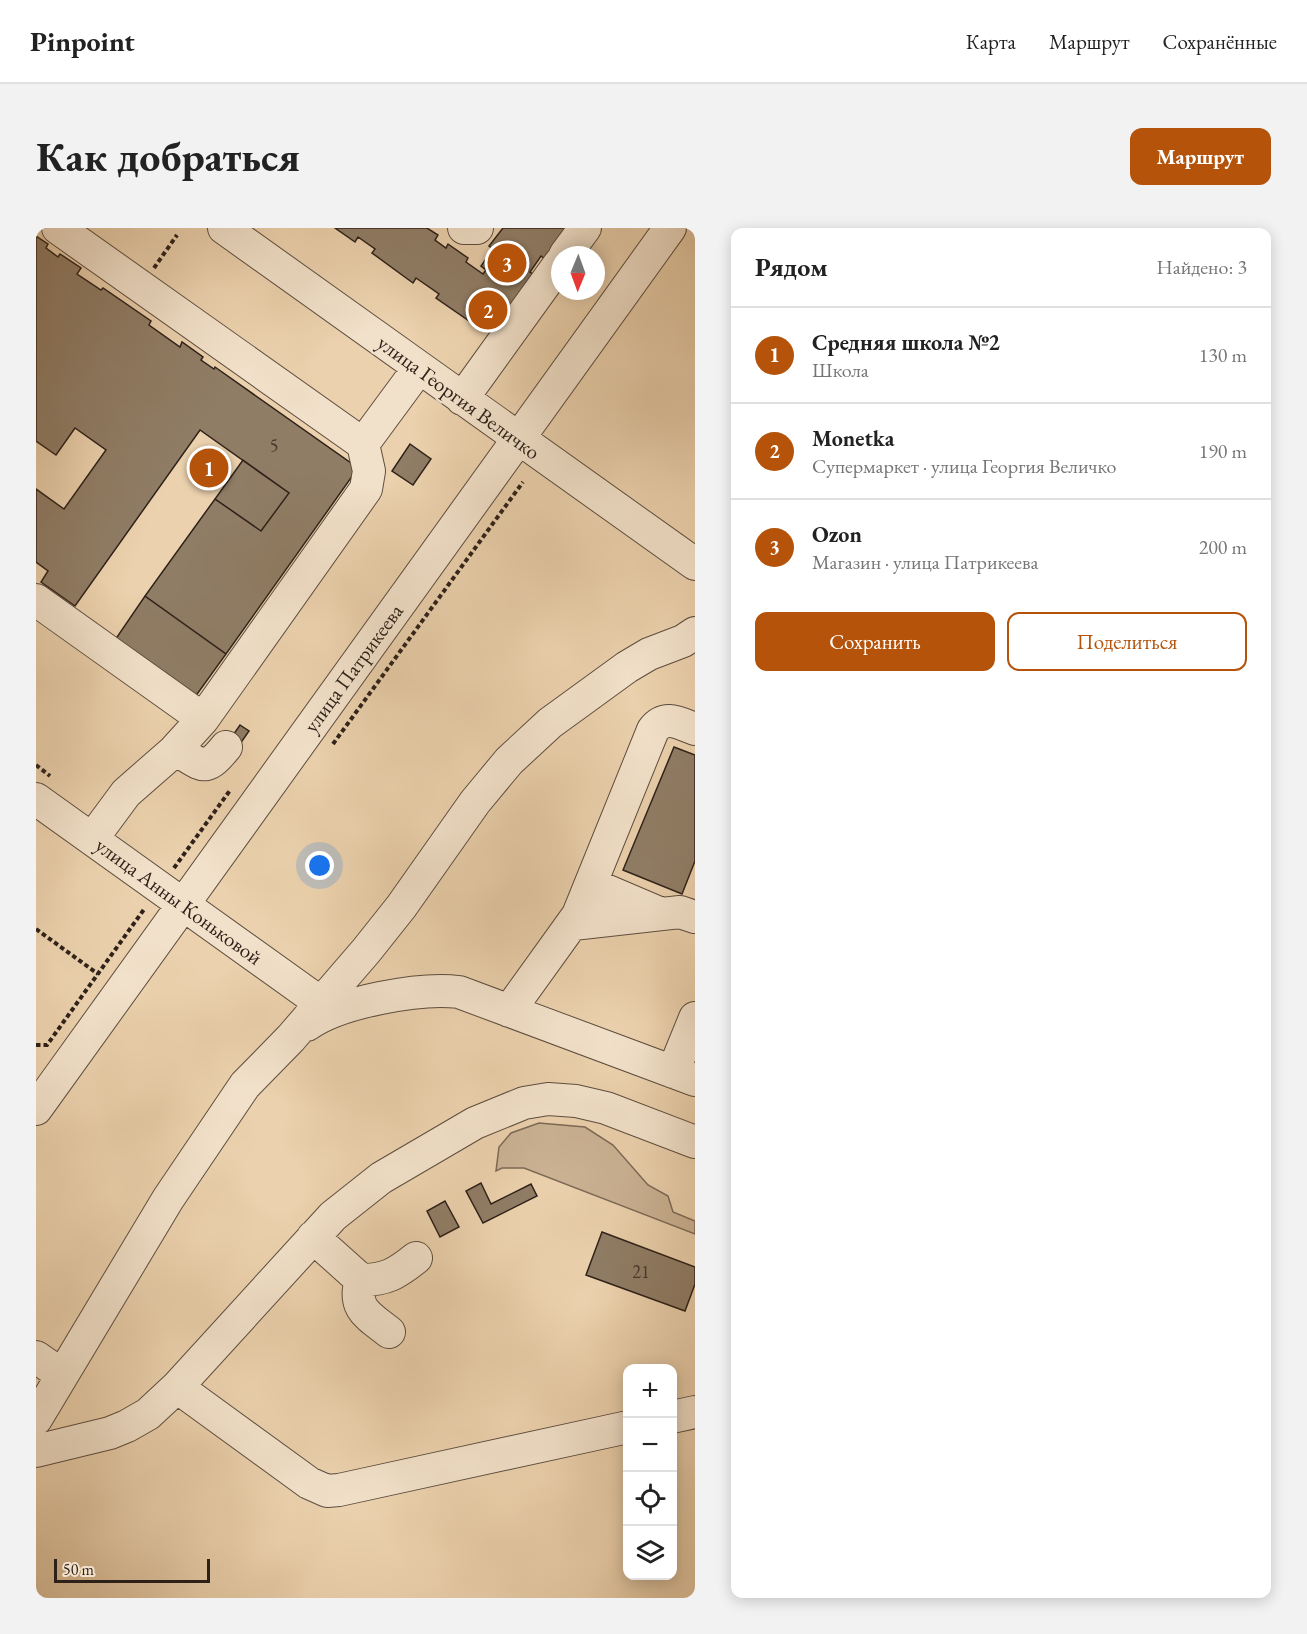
<!DOCTYPE html>
<html lang="ru">
<head>
<meta charset="utf-8">
<style>
  body { margin:0; font-family:"EB Garamond",serif; background:#f2f2f2; color:#222 }
  .controls { position:absolute; right:18px; bottom:18px; display:grid; overflow:hidden; border-radius:12px; box-shadow:0 3px 15px #0003 }
  .controls button { width:54px; height:54px; display:grid; place-items:center; padding:0; border:0; border-bottom:2px solid #e0e0e0; background:#fff; color:#222; font:30px sans-serif }
  .compass { position:absolute; left:515px; top:18px; width:54px; height:54px; border-radius:50%; background:#fff; box-shadow:0 3px 15px #0003; rotate:181deg }
  .scale { position:absolute; left:18px; bottom:15px; width:156px; box-sizing:border-box; padding-left:6px; border:3px solid #2e211a; border-top:0; font-size:16px; line-height:21px; white-space:nowrap; color:#2e211a; -webkit-text-stroke:4px #f2e1ca; paint-order:stroke }
  .you { position:absolute; left:284px; top:638px; width:21px; height:21px; margin:-15px; border:4px solid #fff; border-radius:50%; background:#1a73e8; box-shadow:0 0 0 9px #1a73e833 }
  .badge { display:grid; place-items:center; width:39px; height:39px; border-radius:50%; background:#b45309; color:#fff; font-size:20px; font-weight:700 }
  .pin { position:absolute; translate:-50% -50%; border:3px solid #fff; box-shadow:0 2px 6px #0006 }
  .list { margin:0; padding:0; list-style:none }
  h2 { display:flex; justify-content:space-between; align-items:center; height:78px; margin:0; padding:0 24px; font-size:26px }
  h2 small { font-size:20px; font-weight:400; color:#767676 }
  .list li { display:grid; grid-template-columns:39px 1fr auto; gap:18px; align-items:center; box-sizing:border-box; height:96px; padding:0 24px; border-top:2px solid #e0e0e0 }
  .list b { display:block; font-size:22px; white-space:nowrap }
  .list p { margin:0; font-size:20px; white-space:nowrap; color:#767676 }
  .list em { font-size:20px; font-style:normal; color:#767676 }
  .actions { display:flex; gap:12px; padding:18px 24px }
  .actions a { flex:1; padding:14px 0; border:2px solid #b45309; border-radius:12px; text-align:center; font-size:21px; color:#b45309 }
  .actions .main { background:#b45309; color:#fff }
  .icon { flex:none; width:33px; height:33px; fill:none; stroke:currentColor; stroke-width:2; stroke-linecap:round; stroke-linejoin:round }
  .map { position:relative; flex:none; width:659px; height:1370px; overflow:hidden; border-radius:12px }
  header { display:flex; align-items:center; gap:36px; box-sizing:border-box; height:84px; padding:0 30px; background:#fff; border-bottom:2px solid #e0e0e0 }
  header strong { font-size:28px }
  nav { display:flex; gap:33px; margin-inline-start:auto; font-size:21px }
  .intro { display:flex; align-items:center; justify-content:space-between; box-sizing:border-box; height:144px; padding:0 36px }
  h1 { margin:0; font-size:42px }
  .button { padding:15px 27px; border-radius:12px; background:#b45309; color:#fff; font-size:21px; font-weight:700 }
  main { display:flex; gap:36px; padding:0 36px }
  aside { flex:1; background:#fff; border-radius:12px; box-shadow:0 3px 15px #0003 }
  .map>svg:first-child { display:block }
  .green { fill:#cbb394; stroke:#7c6a57; stroke-width:1.5 }
  .building { fill:#907d66; stroke:#2e211a; stroke-width:1.5 }
  .lines { fill:none; stroke-linecap:round; stroke-linejoin:round }
  .minor-casing { stroke:#5d4d3f; stroke-width:34 }
  .path { stroke:#2e211a; stroke-width:4; stroke-dasharray:4.5 3; stroke-linecap:butt }
  .minor { stroke:#f2e1ca; stroke-width:32 }
  .labels { text-anchor:middle; dominant-baseline:central; stroke-width:5; stroke-linejoin:round; paint-order:stroke }
  .number-label { font-size:18px; fill:#46382d }
  .street-label { font-size:21px; fill:#2e211a; stroke:#f2e1ca }
</style>
</head>
<body>
<header>
<strong>Pinpoint</strong>
<nav><a>Карта</a><a>Маршрут</a><a>Сохранённые</a></nav>
</header>
<div class="intro"><h1>Как добраться</h1><a class="button">Маршрут</a></div>
<main>
<div class="map">
<svg width="659" height="1370" viewBox="0 0 659 1370">
  <rect width="100%" height="100%" fill="#ebd1ad"/>
  <filter id="stains"><feTurbulence type="fractalNoise" baseFrequency=".00333" numOctaves="4"/><feColorMatrix values="0 0 0 0 .2 0 0 0 0 .09 0 0 0 0 .02 0 0 0 .5 -.17"/></filter>
  <radialGradient id="worn" r=".72"><stop offset=".6" stop-color="#630" stop-opacity="0"/><stop offset="1" stop-color="#630" stop-opacity=".3"/></radialGradient>
  <path class="green" d="M503,895L549,899L577,917L612,957L632,968L637,984L659,993V1006L488,940H466L460,943L463,919L475,905Z"/>
  <path class="building" d="M299,0H391L402,7L399,12L410,20L412,16L432,30L430,34L447,46L450,42L445,38L457,21L453,18L467,0H531L509,31L505,28L494,44L498,47L468,90L463,87L452,101L438,91L436,95L400,70L403,66L380,50L377,55L336,25L339,21L322,9L319,14Z
    M0,8L12,16L10,20L22,29L24,26L45,40L41,46L65,62L67,60L115,93L113,97L144,119L146,114L167,129L165,132L178,141L179,139L322,240L190,426L109,368L179,271L225,303L253,265L164,202L39,378L5,354L12,343L0,334V261L28,281L70,222L39,200L20,227L0,213Z
    M374,216L395,231L377,257L356,243Z
    M207,232L253,265L225,303L179,271Z
    M109,368L190,426L159,469L79,412Z
    M204,497L213,503L204,516L195,510Z
    M638,519L659,527V633L646,666L587,642Z
    M445,955L455,976L495,956L501,968L447,995L430,963Z
    M409,973L423,999L404,1009L391,983Z
    M566,1004L659,1039V1056L649,1083L550,1047Z"/>
  <g class="lines">
    <g class="minor-casing">
      <path id="minor" d="M22,0L327,216L383,140
        M188,0L659,336
        M428,0H441
        M529,27L549,0
        M426,171L524,35
        M0,372L167,491
        M140,522C167,537 168,546 190,519
        M0,571L296,783
        M56,611L90,565L138,523L167,491L330,261L333,243L327,216
        M555,656L623,685
        M537,696L644,684L659,689
        M473,783L542,687L617,502C629,486 643,495 659,501
        M271,797C303,774 384,759 423,764L659,852
        M637,844L659,790
        M0,881L634,0
        M277,1009L325,1052C316,1081 333,1088 353,1104
        M325,1052C350,1052 360,1046 380,1030
        M0,1129L26,1147
        M141,1159L273,1255L291,1263L303,1262L592,1199
        M636,1189L659,1184
        M0,1191L132,971L209,857L255,810L330,723L365,679L439,574L473,533L514,495L591,439L613,426L647,413L659,405
        M0,1223L74,1205L91,1198L112,1186L141,1159L297,988L345,950L439,895L488,875L512,871L540,873L570,880L659,914"/>
    </g>
    <path class="path" d="M118,40L141,7
      M297,516L487,254
      M0,537L14,548
      M138,640L195,561
      M0,701L62,746
      M0,817H11L109,680"/>
    <use href="#minor" class="minor"/>
  </g>
  <g class="labels">
    <g class="number-label">
      <text x="238" y="217">5</text>
      <text x="605" y="1043">21</text>
    </g>
    <g class="street-label">
      <text transform="translate(423 169) rotate(36)">улица Георгия Величко</text>
      <text transform="translate(317 440) rotate(-54)">улица Патрикеева</text>
      <text transform="translate(143 673) rotate(36)">улица Анны Коньковой</text>
    </g>
  </g>
  <rect width="100%" height="100%" filter="url(#stains)"/>
  <rect width="100%" height="100%" fill="url(#worn)"/>
</svg>
<div class="controls">
<button>+</button>
<button>−</button>
<button><svg class="icon" aria-label="locate" viewBox="0 0 24 24"><circle cx="12" cy="12" r="6"/><path d="M12 2v4M12 18v4M2 12h4M18 12h4"/></svg></button>
<button><svg class="icon" aria-label="layers" viewBox="0 0 24 24"><path d="M12 4l9 5-9 5-9-5zM3 14l9 5 9-5"/></svg></button>
</div>
<svg class="compass" viewBox="-18 -18 36 36"><path d="M0-13l5 13h-10z" fill="#e53935"/><path d="M0 13l5-13h-10z" fill="#767676"/></svg>
<div class="scale">50 m</div>
<div class="you"></div>
<div class="pin badge" style="left:173px;top:240px">1</div>
<div class="pin badge" style="left:452px;top:82px">2</div>
<div class="pin badge" style="left:471px;top:35px">3</div>
</div>
<aside>
<h2>Рядом<small>Найдено: 3</small></h2>
<ul class="list">
<li><span class="badge">1</span><div><b>Средняя школа №2</b><p>Школа</p></div><em>130 m</em></li>
<li><span class="badge">2</span><div><b>Monetka</b><p>Супермаркет · улица Георгия Величко</p></div><em>190 m</em></li>
<li><span class="badge">3</span><div><b>Ozon</b><p>Магазин · улица Патрикеева</p></div><em>200 m</em></li>
</ul>
<div class="actions"><a class="main">Сохранить</a><a>Поделиться</a></div>
</aside>
</main>
</body>
</html>
